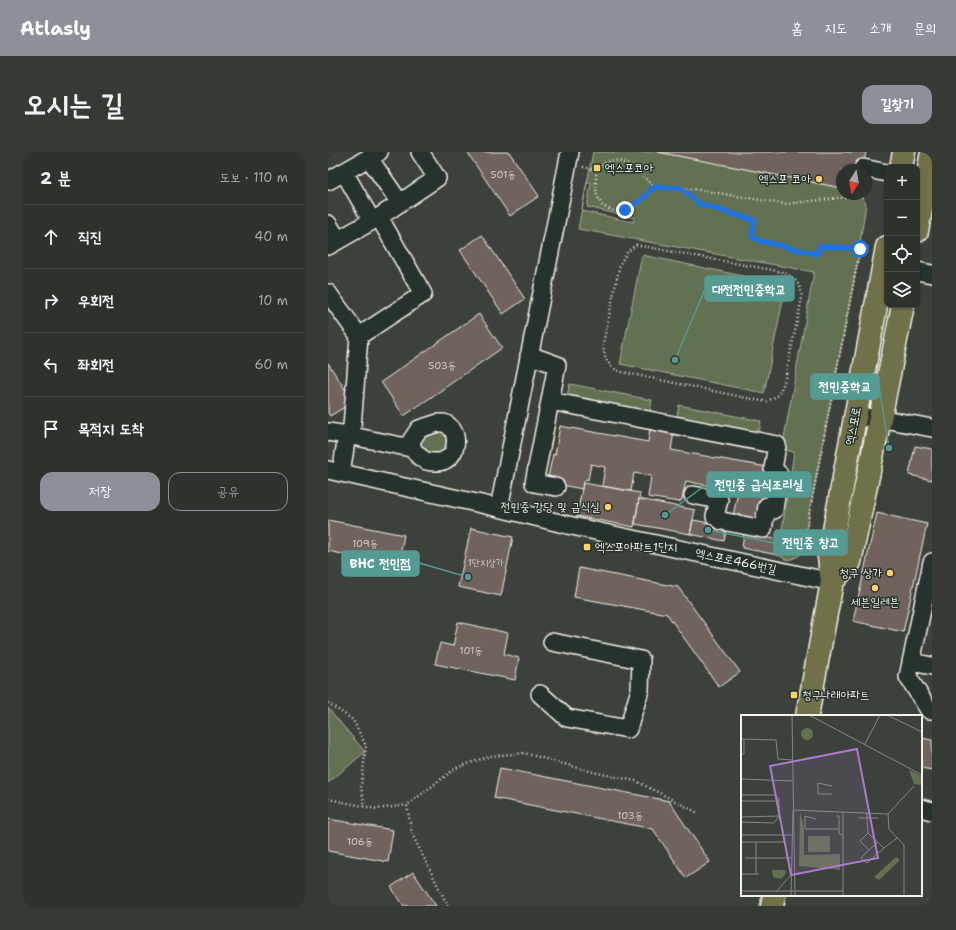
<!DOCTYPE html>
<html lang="ko">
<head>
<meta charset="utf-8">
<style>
  body { margin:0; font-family:"Shantell Sans","Poor Story",sans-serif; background:#353a34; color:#f1f3f6 }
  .controls { position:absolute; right:12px; top:12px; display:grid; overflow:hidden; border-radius:8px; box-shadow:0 1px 3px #0004 }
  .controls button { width:36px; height:36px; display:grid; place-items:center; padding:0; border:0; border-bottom:1px solid #484d48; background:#2d322c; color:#f1f3f6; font:20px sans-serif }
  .compass { position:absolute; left:508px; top:12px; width:36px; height:36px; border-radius:50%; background:#2d322c; box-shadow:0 1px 3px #0004; rotate:191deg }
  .stop { position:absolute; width:12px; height:12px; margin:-9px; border:3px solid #1a73e8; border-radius:50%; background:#fff }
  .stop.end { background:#1a73e8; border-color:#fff; box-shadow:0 1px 4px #0008 }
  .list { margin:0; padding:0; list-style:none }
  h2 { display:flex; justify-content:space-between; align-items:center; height:52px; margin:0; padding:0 16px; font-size:17px }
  h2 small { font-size:13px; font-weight:400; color:#a7aaa9 }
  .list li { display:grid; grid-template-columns:26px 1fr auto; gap:12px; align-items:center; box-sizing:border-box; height:64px; padding:0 16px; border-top:1px solid #484d48 }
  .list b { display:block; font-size:15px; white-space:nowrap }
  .list em { font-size:13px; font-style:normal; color:#a7aaa9 }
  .actions { display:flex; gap:8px; padding:12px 16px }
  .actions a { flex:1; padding:9px 0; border:1px solid #8c9099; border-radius:12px; text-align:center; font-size:14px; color:#8c9099 }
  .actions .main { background:#8c9099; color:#fff }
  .icon { flex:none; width:22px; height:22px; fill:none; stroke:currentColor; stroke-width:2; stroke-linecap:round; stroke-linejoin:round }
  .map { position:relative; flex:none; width:604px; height:754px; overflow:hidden; border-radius:12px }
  header { display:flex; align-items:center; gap:24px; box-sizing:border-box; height:56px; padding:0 20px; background:#8c9099; color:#fff }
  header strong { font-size:19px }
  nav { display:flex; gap:22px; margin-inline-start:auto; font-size:14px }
  .intro { display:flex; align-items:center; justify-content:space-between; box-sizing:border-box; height:96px; padding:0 24px }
  h1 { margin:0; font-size:28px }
  .button { padding:10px 18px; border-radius:12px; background:#8c9099; color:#fff; font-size:14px; font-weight:700 }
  main { display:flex; gap:24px; padding:0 24px }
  aside { flex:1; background:#2d322c; border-radius:12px; box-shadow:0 1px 3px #0004 }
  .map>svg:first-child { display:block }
  .green { fill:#637153; stroke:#acb19e; fill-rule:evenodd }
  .building { fill:#70645d; stroke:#f4f1e8 }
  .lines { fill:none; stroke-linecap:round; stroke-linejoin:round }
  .minor-casing { stroke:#f4f1e8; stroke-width:20 }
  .major-casing { stroke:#f4f1e8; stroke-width:25 }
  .path { stroke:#f4f1e8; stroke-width:2.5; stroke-dasharray:1 3; stroke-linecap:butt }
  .minor { stroke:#26332d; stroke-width:17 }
  .major { stroke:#70704a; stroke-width:22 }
  .route { stroke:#1a73e8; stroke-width:5 }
  .poi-dot { fill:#ffd166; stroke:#26332d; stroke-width:1.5 }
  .labels { text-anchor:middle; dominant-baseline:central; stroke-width:3; stroke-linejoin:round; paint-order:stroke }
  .number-label { font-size:10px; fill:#d3cec5 }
  .poi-label { font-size:12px; fill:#f4f1e8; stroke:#26332d; text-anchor:start }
  .street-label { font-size:12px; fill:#f4f1e8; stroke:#26332d }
  .inset-road { fill:none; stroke:#868880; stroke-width:1 }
  .view { fill:#ab7bcf; fill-opacity:0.15; stroke:#ab7bcf; stroke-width:2 }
  .inset-edge { fill:none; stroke:#f4f1e8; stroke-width:2 }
  .leader { fill:none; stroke:#549b93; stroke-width:1.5 }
  .callout-dot { fill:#549b93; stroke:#26332d; stroke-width:1.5 }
  .callout { fill:#549b93; stroke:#549b93; stroke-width:1.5 }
  .callout-label { font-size:13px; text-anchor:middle; font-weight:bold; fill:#fff }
</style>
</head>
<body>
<header>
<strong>Atlasly</strong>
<nav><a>홈</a><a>지도</a><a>소개</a><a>문의</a></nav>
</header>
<div class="intro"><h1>오시는 길</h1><a class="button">길찾기</a></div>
<main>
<aside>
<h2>2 분<small>도보 · 110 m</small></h2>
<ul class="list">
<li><svg class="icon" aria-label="ahead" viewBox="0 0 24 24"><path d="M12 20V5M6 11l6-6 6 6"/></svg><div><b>직진</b></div><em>40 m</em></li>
<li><svg class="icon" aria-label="right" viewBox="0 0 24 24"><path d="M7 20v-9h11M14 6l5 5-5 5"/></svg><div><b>우회전</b></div><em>10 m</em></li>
<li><svg class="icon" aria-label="left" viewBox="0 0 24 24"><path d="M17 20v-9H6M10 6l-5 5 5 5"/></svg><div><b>좌회전</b></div><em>60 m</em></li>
<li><svg class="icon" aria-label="arrive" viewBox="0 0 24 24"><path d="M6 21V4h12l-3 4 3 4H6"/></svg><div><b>목적지 도착</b></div></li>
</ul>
<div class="actions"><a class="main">저장</a><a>공유</a></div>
</aside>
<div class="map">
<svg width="604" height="754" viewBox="0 0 604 754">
  <rect width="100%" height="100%" fill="#3c423b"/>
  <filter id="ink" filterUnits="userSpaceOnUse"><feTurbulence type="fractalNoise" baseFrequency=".025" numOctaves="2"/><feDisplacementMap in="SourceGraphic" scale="8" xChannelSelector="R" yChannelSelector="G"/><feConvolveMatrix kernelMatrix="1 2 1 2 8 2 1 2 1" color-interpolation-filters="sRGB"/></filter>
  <g filter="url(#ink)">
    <path class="green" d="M265,0H330L514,36V42H521V45H535L538,52L532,91V97L476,389L472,403L464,407L459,408L450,403L466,300L454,297L486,120L250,77ZM259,29L263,31L259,55L306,66L305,70L254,59Z
      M314,103L458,133L436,241L292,212Z
      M242,232L324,248L322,260L239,243Z
      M351,253L433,269L431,281L349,264Z
      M122,275L120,306L83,296L91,277Z
      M0,556L37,600L0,631Z"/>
    <path class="building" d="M139,0H181L211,44L182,64Z
      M330,0H538L534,18H514V36Z
      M154,83L197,147L175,162L132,98Z
      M151,162L174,196L76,264L53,230Z
      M0,211L25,250L2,264L0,261Z
      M232,274L320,290L322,276L346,280L343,298L439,315L449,324L445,348L434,346L429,369L405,364L410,340L358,329L354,348L351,350L320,345L323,324L306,321L303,339L274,334L277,315L263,312L260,328L258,327L255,331L254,337L219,330L225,302L227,303Z
      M587,294L604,297V328L581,323Z
      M255,331L312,341L306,375L249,364Z
      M311,347L367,358L362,382L307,372Z
      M549,361L599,372L575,480L525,469Z
      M0,368L76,383L70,414L0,399Z
      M365,368L399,374L396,389L362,382Z
      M143,376L185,385L173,444L130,435Z
      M416,381L452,388L450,403L414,396Z
      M251,416L350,435L412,520L391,535L339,462L246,445Z
      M130,470L180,481L176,502L191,506L187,528L107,512L112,491L125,494Z
      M593,586L604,588V618L593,616Z
      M172,616L341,649L382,710L358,726L325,677L166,646Z
      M0,667L65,678L60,710L0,699Z
      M85,720L108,754H76L63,735Z"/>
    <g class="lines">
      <g class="minor-casing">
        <path id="minor" d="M41,6L72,51
          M535,16L559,21
          M16,20L44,69
          M0,29L51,0
          M51,65L109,26L92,0
          M0,72L10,88
          M0,94L51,65L95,142L31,184L0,141
          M589,119L604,122
          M201,203L229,213L206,331L228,335
          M222,249L449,293L445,317L451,322L446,358L439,354L435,377L394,369L387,364L391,348L365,343
          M527,264L561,268L604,276
          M110,271C112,271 114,271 116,271C132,277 131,303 115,309C113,310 109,310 106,310C100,310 96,309 92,305C86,299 84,298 83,289L91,277Z
          M0,280L19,283L24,275L31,184
          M0,318L171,356L244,374L504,430
          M13,321L19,283L83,296
          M171,356L242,0
          M604,410L580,525L601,558H604
          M583,510L604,514
          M212,542L239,566L300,577L312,538L313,508L224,490
          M593,656L604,659"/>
      </g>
      <g class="major-casing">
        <path id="major" d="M573,15L576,0
          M589,79L604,0
          M504,430L522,410L552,267L575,153
          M479,564L504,430L501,405L559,95
          M444,754L446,743"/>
      </g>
      <path class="path" d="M255,15L268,18C271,16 275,12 278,10C297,3 314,23 326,35L366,37L457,52L510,46L535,45
        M268,18C269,24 267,31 268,37C268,42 272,51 275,54C276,55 280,56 281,57C301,65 313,48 326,35
        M353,36L371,52L427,68L424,85L433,89L489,102L492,94L532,97L476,389
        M308,93L455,120C467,126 473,132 474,146L456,231L450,243L438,250L294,220C280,216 276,206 275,192L292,112L299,100Z
        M0,551L25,568L38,594L33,636L37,654
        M0,647L49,657L79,653
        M120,754L84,682L79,653L128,616L162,604L196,601L269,621L308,629L351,651L370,661"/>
      <use href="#minor" class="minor"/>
      <use href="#major" class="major"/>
    </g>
  </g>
  <g class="lines" filter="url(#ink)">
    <path class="route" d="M297,58C310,52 316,45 326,35L353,36L371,52L426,68L424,85L433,89L489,102L492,94L532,97"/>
  </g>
  <g class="poi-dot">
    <rect x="265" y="12" width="8" height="8" rx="2"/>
    <circle cx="491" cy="27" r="4"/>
    <circle cx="280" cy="355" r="4"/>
    <rect x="255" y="391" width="8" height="8" rx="2"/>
    <circle cx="562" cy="421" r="4"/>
    <circle cx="547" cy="436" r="4"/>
    <rect x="462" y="539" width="8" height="8" rx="2"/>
  </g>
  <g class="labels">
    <g class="number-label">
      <text x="175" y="22">501동</text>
      <text x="114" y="213">503동</text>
      <text x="37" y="391">109동</text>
      <text x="158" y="410">1단지상가</text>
      <text x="143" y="498">101동</text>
      <text x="302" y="663">103동</text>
      <text x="32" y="689">106동</text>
    </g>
    <g class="poi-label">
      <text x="277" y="16">엑스포코아</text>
      <text x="483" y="27" text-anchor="end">엑스포 코아</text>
      <text x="272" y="355" text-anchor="end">전민중 강당 및 급식실</text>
      <text x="267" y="395">엑스포아파트1단지</text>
      <text x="554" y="421" text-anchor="end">청구 상가</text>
      <text x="547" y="450" text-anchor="middle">세븐일레븐</text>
      <text x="474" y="543">청구나래아파트</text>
    </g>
    <g class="street-label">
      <text transform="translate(525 274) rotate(-79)">엑스포로</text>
      <text transform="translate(408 409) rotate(12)">엑스포로466번길</text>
    </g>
  </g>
  <g transform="translate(413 563)">
    <rect width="181" height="181" fill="#3c423b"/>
    <path d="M60 19a6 6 0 1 1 12 0a6 6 0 1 1-12 0ZM168,55L181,61V70L173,69ZM59,97L63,113V140L99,139V155L58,151ZM67,121H89V137H67ZM155,142L159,145L138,165L133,162ZM31,155H45L44,160L40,164L32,162Z" fill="#637153"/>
    <path class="inset-road" d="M51,0L54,181M68,0L181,60M146,0L181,17M0,24L35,25L37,44L52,45M124,29L139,0M0,39H3V24M0,64L52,66M91,79H77V68L91,71M0,80H34L38,84V101L33,108L0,107M0,86H38M52,95L147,99L148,114L163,130V181M147,99L173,71M95,101H98V119L102,120M0,102L38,101M117,103H126V97M75,104L64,101V114H98M127,118L126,103H137M0,120H51M0,127H43M137,127L128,135L119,126L127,118L143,133L156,123M128,135L120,143L126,148L143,133M4,143H51M0,159H18M15,159V127M0,176H102M35,177L49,161M50,181L52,95M102,181V97"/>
    <path class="view" d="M116,34L137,143L50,160L29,51Z"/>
    <rect width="181" height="181" class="inset-edge"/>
  </g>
  <path class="leader" d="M347 208L377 137M561 296L551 234M337 363L379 332M380 378L446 391M140 425L91 411"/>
  <g class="callout-dot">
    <circle cx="347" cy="208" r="4"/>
    <circle cx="561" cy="296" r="4"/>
    <circle cx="337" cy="363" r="4"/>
    <circle cx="380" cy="378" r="4"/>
    <circle cx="140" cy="425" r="4"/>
  </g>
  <g class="callout">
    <rect x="377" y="124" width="89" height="25" rx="4"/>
    <rect x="483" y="222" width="68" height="25" rx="4"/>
    <rect x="379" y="320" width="104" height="25" rx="4"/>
    <rect x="446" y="378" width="73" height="25" rx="4"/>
    <rect x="14" y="399" width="77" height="25" rx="4"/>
  </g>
  <g class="callout-label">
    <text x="421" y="142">대전전민중학교</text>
    <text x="517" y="239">전민중학교</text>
    <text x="431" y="337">전민중 급식조리실</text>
    <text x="483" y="395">전민중 창고</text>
    <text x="52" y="416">BHC 전민점</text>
  </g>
</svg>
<div class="controls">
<button>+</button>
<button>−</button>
<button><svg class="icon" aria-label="locate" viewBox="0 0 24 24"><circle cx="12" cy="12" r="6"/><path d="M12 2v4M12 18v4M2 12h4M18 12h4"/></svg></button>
<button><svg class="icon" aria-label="layers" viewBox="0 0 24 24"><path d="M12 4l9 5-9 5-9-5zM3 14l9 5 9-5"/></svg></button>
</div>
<svg class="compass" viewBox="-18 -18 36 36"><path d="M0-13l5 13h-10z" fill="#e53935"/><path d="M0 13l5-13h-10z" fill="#a7aaa9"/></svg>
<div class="stop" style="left:532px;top:97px"></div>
<div class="stop end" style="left:297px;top:58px"></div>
</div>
</main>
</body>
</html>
